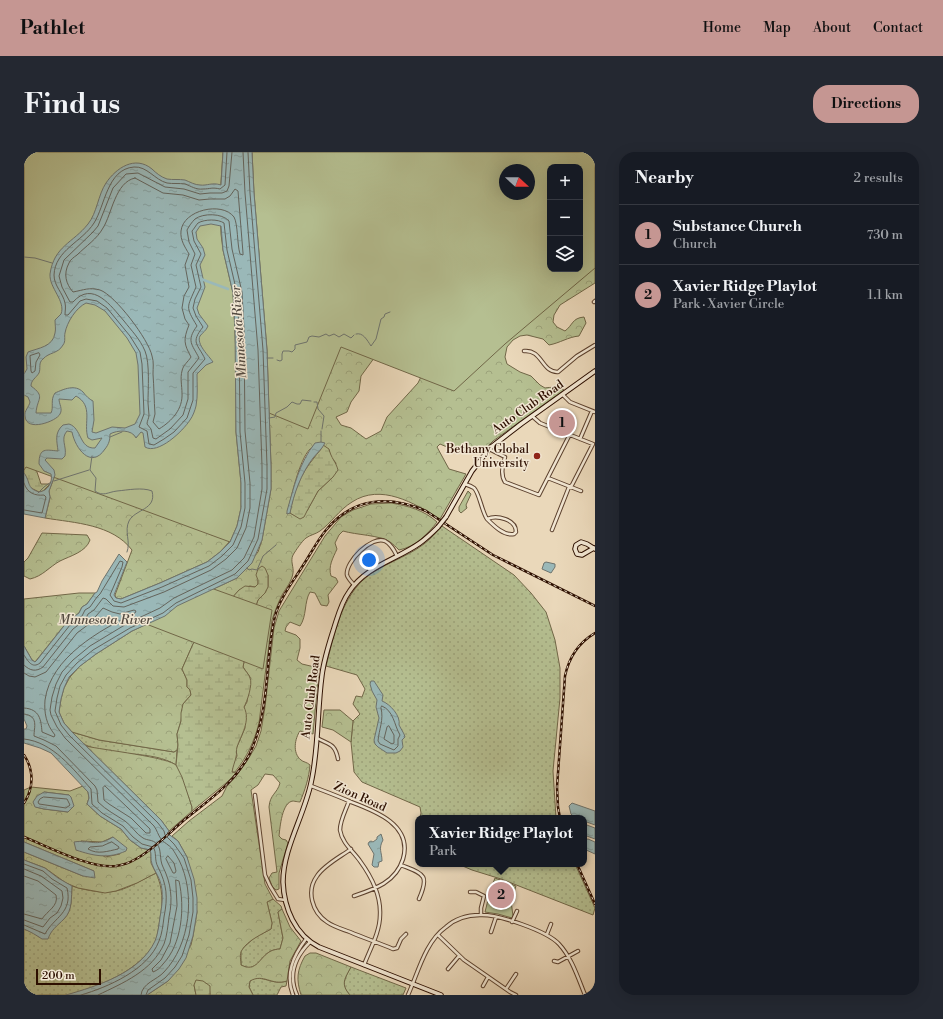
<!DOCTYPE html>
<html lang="en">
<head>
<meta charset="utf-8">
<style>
  body { margin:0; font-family:"Libre Bodoni",serif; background:#242831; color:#f1f3f6 }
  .controls { position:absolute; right:12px; top:12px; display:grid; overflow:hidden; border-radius:8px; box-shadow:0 4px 16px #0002 }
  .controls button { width:36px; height:36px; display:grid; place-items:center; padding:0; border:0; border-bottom:1px solid #363941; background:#171b24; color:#f1f3f6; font:20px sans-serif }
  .compass { position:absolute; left:475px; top:12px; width:36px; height:36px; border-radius:50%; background:#171b24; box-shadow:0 4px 16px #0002; rotate:111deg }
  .scale { position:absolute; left:12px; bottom:10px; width:65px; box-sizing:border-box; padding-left:4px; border:2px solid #2d0f00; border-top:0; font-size:11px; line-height:14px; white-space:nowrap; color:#2d0f00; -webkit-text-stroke:3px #f1e6d2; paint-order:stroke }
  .you { position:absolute; left:345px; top:408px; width:14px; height:14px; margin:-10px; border:3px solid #fff; border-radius:50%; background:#1a73e8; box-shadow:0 0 0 6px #1a73e833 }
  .badge { display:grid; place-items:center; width:26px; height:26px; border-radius:50%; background:#c59692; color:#111; font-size:13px; font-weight:700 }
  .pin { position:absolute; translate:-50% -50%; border:2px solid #fff; box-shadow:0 1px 4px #0006 }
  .popup { position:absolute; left:391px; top:663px; width:172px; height:52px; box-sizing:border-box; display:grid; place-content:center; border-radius:8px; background:#171b24; filter:drop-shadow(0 1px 3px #0005); font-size:13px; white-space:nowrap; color:#9ea1a6 }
  .popup b { font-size:15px; color:#f1f3f6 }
  .popup::after { content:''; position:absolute; left:50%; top:100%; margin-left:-8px; border:8px solid transparent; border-top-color:#171b24 }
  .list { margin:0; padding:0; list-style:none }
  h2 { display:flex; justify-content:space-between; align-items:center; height:52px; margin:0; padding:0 16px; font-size:17px }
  h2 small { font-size:13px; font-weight:400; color:#9ea1a6 }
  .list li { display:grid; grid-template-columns:26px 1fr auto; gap:12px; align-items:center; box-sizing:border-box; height:60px; padding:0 16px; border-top:1px solid #363941 }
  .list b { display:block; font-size:15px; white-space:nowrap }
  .list p { margin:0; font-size:13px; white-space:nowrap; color:#9ea1a6 }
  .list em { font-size:13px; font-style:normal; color:#9ea1a6 }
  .icon { flex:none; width:22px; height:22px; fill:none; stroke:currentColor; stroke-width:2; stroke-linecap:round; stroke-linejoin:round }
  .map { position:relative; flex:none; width:571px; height:843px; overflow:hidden; border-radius:16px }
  header { display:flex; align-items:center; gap:24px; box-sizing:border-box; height:56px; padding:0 20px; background:#c59692; color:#111 }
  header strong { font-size:19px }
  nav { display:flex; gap:22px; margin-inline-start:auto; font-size:14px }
  .intro { display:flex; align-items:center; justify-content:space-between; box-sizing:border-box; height:96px; padding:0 24px }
  h1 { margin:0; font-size:28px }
  .button { padding:10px 18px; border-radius:16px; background:#c59692; color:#111; font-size:14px; font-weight:700 }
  main { display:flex; gap:24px; padding:0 24px }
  aside { flex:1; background:#171b24; border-radius:16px; box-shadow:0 4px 16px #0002 }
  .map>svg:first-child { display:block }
  .grass { fill:url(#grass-dots); stroke:#716748 }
  .forest { fill:url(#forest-crowns); stroke:#716748; fill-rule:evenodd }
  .wetland { fill:url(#wetland-marsh); stroke:#716748 }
  .green { fill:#b5bf91; stroke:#716748; fill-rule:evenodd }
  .water { fill:url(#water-ripples); stroke:#6e746e; fill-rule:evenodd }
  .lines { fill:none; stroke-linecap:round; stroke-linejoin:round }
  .shore { stroke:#64645c; stroke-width:1 }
  .stream { stroke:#6e746e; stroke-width:1 }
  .canal { stroke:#9ab8b8; stroke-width:2.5 }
  .street-casing { stroke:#5c412e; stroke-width:4.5 }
  .secondary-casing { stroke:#2d0f00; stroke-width:5.5 }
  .street { stroke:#f1e6d2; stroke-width:2.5 }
  .secondary { stroke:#f1e6d2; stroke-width:3.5 }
  .rail-casing { stroke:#2d0f00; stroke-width:2.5 }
  .rail { stroke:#f1e6d2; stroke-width:1; stroke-dasharray:3; stroke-linecap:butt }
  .secondary-bridge-casing { stroke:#2d0f00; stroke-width:5.5; stroke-linecap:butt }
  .secondary-bridge { stroke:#f1e6d2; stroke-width:3.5 }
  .poi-dot { fill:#8f2418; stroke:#f1e6d2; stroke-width:1.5 }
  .labels { text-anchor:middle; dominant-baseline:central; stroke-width:3; stroke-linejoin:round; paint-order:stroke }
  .street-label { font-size:12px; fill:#2d0f00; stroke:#f1e6d2 }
  .poi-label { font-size:12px; fill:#2d0f00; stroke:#f1e6d2; text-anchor:end }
  .water-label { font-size:13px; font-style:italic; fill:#534a40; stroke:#f1e6d2 }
</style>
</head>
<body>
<header>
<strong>Pathlet</strong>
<nav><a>Home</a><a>Map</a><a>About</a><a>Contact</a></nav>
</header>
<div class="intro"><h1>Find us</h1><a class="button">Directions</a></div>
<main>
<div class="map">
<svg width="571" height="843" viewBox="0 0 571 843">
  <defs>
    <pattern id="grass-dots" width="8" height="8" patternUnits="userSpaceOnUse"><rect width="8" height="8" fill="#b5bf91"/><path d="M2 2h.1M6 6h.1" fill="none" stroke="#9ca37b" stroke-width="1.8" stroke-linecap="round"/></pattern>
    <pattern id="forest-crowns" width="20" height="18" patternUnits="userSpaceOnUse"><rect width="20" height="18" fill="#b5bf91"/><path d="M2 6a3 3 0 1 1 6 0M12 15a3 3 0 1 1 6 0" fill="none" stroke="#9ca37b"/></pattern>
    <pattern id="wetland-marsh" width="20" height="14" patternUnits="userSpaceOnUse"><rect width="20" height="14" fill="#b5bf91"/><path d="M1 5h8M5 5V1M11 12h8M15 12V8" fill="none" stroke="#9ca37b"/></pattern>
    <pattern id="water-ripples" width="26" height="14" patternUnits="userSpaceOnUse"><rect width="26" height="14" fill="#9ab8b8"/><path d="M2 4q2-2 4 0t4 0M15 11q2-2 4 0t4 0" fill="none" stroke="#859d9c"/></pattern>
  </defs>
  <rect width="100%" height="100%" fill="#ead8ba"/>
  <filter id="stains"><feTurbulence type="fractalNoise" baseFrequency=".005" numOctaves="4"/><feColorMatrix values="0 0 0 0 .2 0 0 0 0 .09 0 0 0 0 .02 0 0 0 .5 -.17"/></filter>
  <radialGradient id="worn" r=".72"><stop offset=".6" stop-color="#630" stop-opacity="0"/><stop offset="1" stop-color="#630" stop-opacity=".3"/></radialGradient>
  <path class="grass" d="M418,374L490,423L507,441L522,460L531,488L536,516V546L529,619L532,666H396L397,661L396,655L338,630L330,620L327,590L329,569L336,562L329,552L332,544L338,545L341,537L333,523L302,514C310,484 316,450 339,428C357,412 382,406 400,392C407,387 412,380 418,374Z
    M48,580L75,588L150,600L153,598L152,613C129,598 90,605 64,594C58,592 52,584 48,580Z
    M434,712H551L571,756L569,763L477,727L448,718Z
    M132,721C139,736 139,751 136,766C135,773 134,781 132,788C121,816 71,838 43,843C30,843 14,843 0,843V777C5,779 11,781 15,785C26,781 25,782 32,773C34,770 38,769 40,767C49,757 47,745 48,734C61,738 78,742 92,739C106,736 119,727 132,721Z
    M249,747L257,754L258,757L254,760L259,786L256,797C253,797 249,798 247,799C235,805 233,822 217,813V798L230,786L247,777L248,771L243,750Z
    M327,815L382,836L379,843H326C316,833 321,826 327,815Z
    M231,826C244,826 250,833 263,829L262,834L257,835L253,843H229L225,835L226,829Z"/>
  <path class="forest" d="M228,0L375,172L337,224L335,239L327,250L323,260L312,265L317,273L327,276L342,287L357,279L363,265L394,231L404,210L556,117L571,77V131L536,153L530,163L529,170L533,175L541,179C549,173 548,166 560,165L562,171L555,184C544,185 536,191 525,193L519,187L503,183L496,184L489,188L483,195L481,205L483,212L496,220L507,224L516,233L521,236C526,235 535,235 540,238L469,289L457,301L435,295L430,298L416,292L413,295L425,317L442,322L416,367C390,351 357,331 328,350C315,358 307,371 296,379C292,382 286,383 282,386C278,389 272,398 269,403C266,409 270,415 269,421C268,429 262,436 258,443C254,451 251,459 248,468L235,571C230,590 223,605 211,620H208L209,612L213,604L212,597L221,576L220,555L223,550L226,525L219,515L230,459L234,448L241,441L244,434V423L234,428V432L231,435L226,434L215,438L169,492L158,517L163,528V535L166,538L167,543L159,552L157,569L153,582L154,593L153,598L150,600L75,588L48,580L40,571L35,560L37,547L40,536L46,525L56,514L72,502L108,479L127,470L153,454L213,426L234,400L238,388L247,337V314L243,198ZM300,291L299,293L305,298L307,305L312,311L309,325L294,339L283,359L272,364L266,361L263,362C267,346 275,308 286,297C289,294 296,293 300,291Z
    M197,73L206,389L196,400L183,410L136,431L97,447L92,446L91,443L108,398C88,372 51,371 21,366L26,346L25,339L31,323Z
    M367,351C384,354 400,358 413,370C404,382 391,395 375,398C372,395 369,392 366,390C356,383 332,383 319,379L315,383L311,391L313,397C309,406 304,414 307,424L312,426L314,430L304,443L305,450L303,454L297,453L291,441L286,440C280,450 283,464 276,474L266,470L262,475L261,479L272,483L276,487V496L273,508L278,512L295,516L289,582L276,579C271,586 268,601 277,608C279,610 283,610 286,613C285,626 281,638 276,650C275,650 269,649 269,649C258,650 256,675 255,684L258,687L262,688L264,691L255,721V737L252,738L248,734L245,726L248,721L253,720L245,655C246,642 253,642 256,631L249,623L241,622L234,633L227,638L241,732L249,747L243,750L248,771L247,777C238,782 223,789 218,798C215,802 217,808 217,813C233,821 235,805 247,799C249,798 253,797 256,797L259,786L254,760L258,757L266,775L277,789L266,809L263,829C247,834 240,821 226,829L225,835L229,843H186L185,834L170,833L172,843H123L144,829L167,793L169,784L173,760L163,705L154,689L148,684L165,669L198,644L203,634L213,623L223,609L232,594L237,579L241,555L250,476L255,459L301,384L317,365L329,358L347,352Z
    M18,381L63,383L66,388C62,400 46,404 36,409C25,415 19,424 6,427L0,424V410L4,406Z
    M55,441H71L63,452L58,455L55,461L43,470L11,510L8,508L0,494V447Z
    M300,558H316L329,569L327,590L309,578L298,575Z
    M62,594C78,598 146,605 153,614C160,623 164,643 168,655V659L145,679L137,668Z
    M59,634L64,640L65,646L63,652L76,664L97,677L106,688L117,696L126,698L127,699V711L132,721L113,731L92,739L81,741L54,736L42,731L21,716L0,708V700L59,724L70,719L0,690V638L7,635L46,639ZM20,640L45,643L44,660L20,657L12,655ZM89,685L96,702L81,705L57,689L78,690Z
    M286,801H292L327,815C321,826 316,832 326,843H277C272,827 273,818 281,804Z"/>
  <path class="wetland" d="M299,293L305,297C307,306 312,310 314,318L309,325L294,339L283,359L280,365L276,367L266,361C269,341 277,321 290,306C293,301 297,299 299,293Z
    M0,304L10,311L17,332H26L19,339L15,340L7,336L4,333L3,327L0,321Z
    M444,339L447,342L442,353L443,356L437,361L435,359V355Z
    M238,414L241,416L244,423V435L241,441L234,448L230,459L219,515C221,519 225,522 226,526C229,532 223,550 220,555C227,569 217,583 213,595C212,598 213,602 212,605C211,610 209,614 208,620L212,621L202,631L168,659V655L158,625L152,613L154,593L153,582L157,569V561L159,552L167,543L166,538L163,535V528L158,517L169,492L176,482L215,438L221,434L231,435L234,432V428L232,423L234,417Z
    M172,828L179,829L186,834V843H172L170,833Z"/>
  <path class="green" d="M0,0H199L196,45L197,82L199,98L209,141L212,202V280L217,331V356L213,374L206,390L2,315L0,318Z
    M228,0H571V116L481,192L430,239L317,195L284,277L245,261L243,198L230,41ZM526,15H556V117H526ZM481,18H505V42H481Z
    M173,431L248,458L239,517L104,465Z
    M471,726L492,734L487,749L489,764L488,766L474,762L461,760C464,749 466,737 471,726Z"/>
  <path class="water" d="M199,0H228L230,41L243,198L247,314V337L238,388L228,411L213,426L153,454L141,464L108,479L72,502L56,514L45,525L40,536L37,547L35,560L40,571L48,580L137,668L145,679L143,681L154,689L163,705L170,727L173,746V760L169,784L162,806L155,817L144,829L123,843H42C73,834 116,821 131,789C134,782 135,772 136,765C138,754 140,740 136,729C134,723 130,718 128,712C126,707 128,702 126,698L117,696L106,688L97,677L76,664L63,652L65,646L64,640L27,601L16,596L0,591V577H2L3,574L0,567V494L8,508L11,510L13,508L43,470L55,461L58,455L63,452L71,441L73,440L78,429L95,402L103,410L90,443L92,446L97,447L136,431L183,410L196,400L206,390L213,374L217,356V331L212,280L211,177L209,141L199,98L197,74L187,72L176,74L172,80L173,87L179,96L181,103L176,113L181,135L173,156L175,162L184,174C182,179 179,180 176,184C172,192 185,204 189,210L182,213L173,222C173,232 174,244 172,254C171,258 169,264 166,268C159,279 134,303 121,295L119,281L117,280L112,286C108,277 93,278 86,282C86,288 85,292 81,297C67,318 51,296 48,280L43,279C36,287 43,294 41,304L38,307L23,306L21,308L30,318L31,323L25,339L26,345L21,366L0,362V321C7,330 2,336 15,340C24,339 29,330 27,322L20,319L15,312C15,295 22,298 34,299C33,289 30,281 39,273L45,272C58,276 55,297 71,296L78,286L68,288L64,286C59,271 70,254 52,244L48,248L35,247C35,252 39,257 36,262C33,269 2,281 1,264C0,259 5,255 6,250L4,245L0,243V222L3,217L2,205L4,200C14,196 29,195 31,181C32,177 31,173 31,168C33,166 35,164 37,162C42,149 25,136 26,122C30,94 49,91 64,72C73,61 74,43 82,31C92,16 111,3 128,17C132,21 137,25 143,27C149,28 155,27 161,28C166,30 171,33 176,33C183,34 188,30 197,33ZM62,151L71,153L81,159L103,186L112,201L114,213L116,262L111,272L101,276L88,275L72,281L68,280L70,268L69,249C65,247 62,244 59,240C51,232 40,237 31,241C26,248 30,255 27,261H12C13,246 22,245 7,234C7,228 12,226 15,221C17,216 14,211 19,207C25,200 34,202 39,193C42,189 40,185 41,181C43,170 52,156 62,151Z
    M297,290L301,291C298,297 294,300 289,306C277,322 270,341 266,361L263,362V359C270,335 275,311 291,291Z
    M522,410L531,412V415L527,421L518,417L520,411Z
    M347,529H350L359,543L358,549C366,552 377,564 375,573L380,582L381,585L378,588L379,595L376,599L372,601H363L354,595L351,592L350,588L355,566L352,555L353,548L348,539L346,532Z
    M20,640L45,643L47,645L50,654L44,660L20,657L11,655L9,650L13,644Z
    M548,651L571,659V673L560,669V666H551L547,662L545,654Z
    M560,672L571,676V687L560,683Z
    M357,682L359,688C354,697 358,700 358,709L355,710L354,715H350L348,713L350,702L344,692L345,690L347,689L349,690L353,687V685Z
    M89,685L103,696L102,699C84,707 70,704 52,698L50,690C67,687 71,696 89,685Z
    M564,687L571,690V702L560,697V688Z
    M0,690L70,719L71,726L59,724L0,700Z
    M0,708L21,716L34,726L48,734C47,745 49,758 40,767C33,774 27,778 24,787H18C12,783 7,780 0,777Z"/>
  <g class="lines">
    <path class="shore" d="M111,26L139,41L159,43L175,48L186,47H201L206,44L211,37L214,39L219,101V103L216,102C213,92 214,72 210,65C198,49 159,58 157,79C156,88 161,95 165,102L161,113L165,135L160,144L158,156L161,167L165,173C159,188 160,192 167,205C164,210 159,213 158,219C156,226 158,234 158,241C159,257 148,269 135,277L129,270L131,262C130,248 130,235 129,222C129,216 130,210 128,204C125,188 91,143 76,138C65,135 60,138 49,140C42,132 39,122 45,111C46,108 50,105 53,103C62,94 73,87 79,76C88,62 91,30 111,26Z
      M15,201L16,203L12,210L11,219L8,221L7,219L6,204Z
      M0,331C3,341 11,344 20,343L22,345L18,361L0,358
      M0,503C4,509 8,517 16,511L46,473L58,464L61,458L66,455L73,445L76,442L96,409L99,410L98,415L86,443L90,449L97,451L138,435L185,414L198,404L209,393L217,375L221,356V331L216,280L215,177L213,141L203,98L200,71C194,67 181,67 174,71C172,73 170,77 168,79L170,89L177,102L172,113L177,135L171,147L169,156L172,164L179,175C166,191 174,192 181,207L169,221V248L163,266L150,280L140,287L130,293L125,292L123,279L115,275L120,262L118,212L116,200L106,184L83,156L73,149L62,147L56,149L44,163H41C41,159 42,155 41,151C39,141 30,134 30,123C31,98 58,90 70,71C81,54 83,17 110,15C123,14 131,28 143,31C149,32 155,31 161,32C167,34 172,38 179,37C186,37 188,35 196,37L201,33L203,0
      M0,513C6,519 12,520 19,515L49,477L61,468L64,462L70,458L79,446L82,447L89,454L100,455L140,440L187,418L202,407L213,396L222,376L226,356V331L221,279L220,177L218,140L208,97L205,69C198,61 179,61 171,67C168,70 165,74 163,78L165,90L171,102L167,113L172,135C163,156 161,154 173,174C162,189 168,192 175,206L164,220V247L159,263L146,277L132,287L129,286L127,277L123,272C123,269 125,266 125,263C125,259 124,255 124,251C124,237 126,211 121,199C116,187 107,178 100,169C87,154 69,128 49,150H46L38,135L35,124L40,108L69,80L74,74L89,36L102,22L114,21L141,35L160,37L176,42L186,41H198L203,39L205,34L208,0
      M0,521L5,524L11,525L22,520L53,481L65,472L79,456L88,460L96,462L110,458L112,459L111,461C76,478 27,505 21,548C20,561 22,572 31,583L30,585L18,580C17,568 16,557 0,556
      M358,554C370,559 370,573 376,583L374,587V594L370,598L356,592L354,589C355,577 360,568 357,556Z
      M0,562C15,564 10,575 10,584L20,588L32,594L71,634L73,638L74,650C82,658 92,663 101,669C108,674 112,682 119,686C124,689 128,687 133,692C138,698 135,707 139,715C147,731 149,747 145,765C144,773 143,784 140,792C128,819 99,831 74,843
      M365,574L370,583V591L368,592L360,587L363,575Z
      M0,587C29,590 49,617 67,637L68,652L78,661L99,674L109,685L118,692L129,695C133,700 130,708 134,715C143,733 144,745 140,765C139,773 138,782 135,789C124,818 84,835 57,843
      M81,634L126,677V681H122L107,666L85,652L80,648L79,636Z
      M20,645L43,647L46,653L42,656L15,652L14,650L16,647Z
      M88,690L95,695L94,697C84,699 74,703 64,697L66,695L78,694Z
      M144,704L150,711L152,719L151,721H149L142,707Z
      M0,712L19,719L28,727L43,736C49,761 30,765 21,782L0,773
      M0,717L17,724L38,739L39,746L37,754L33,761L26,766L19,775L0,768
      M0,724L14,729L32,743C35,754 23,759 18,767L0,762
      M152,728L155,729C161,756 158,792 139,812C136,816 134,818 129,820L128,817L137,808L146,791L153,754Z
      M117,843C118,831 133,828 140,820C166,793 172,742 155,708C152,703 149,696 144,693C142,691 139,690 137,687C134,683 133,678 130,674L41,586L33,575L27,563L26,558L28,545L32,532L38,520L49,508L66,494L104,471L136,456L150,446L208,418L220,406L230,385L238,337V314L234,198L221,41L219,0
      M122,843L124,838L141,826L151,815L158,804L165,783L169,760V746L167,728L160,706L150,692L141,683L140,679L134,671L45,583L37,573L31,559L33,546L36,534L42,523L53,511L69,498L106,476L139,461L152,451L211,422L224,409L234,387L243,337V314L239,198L226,41L224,0"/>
    <path class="stream" d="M0,105L11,106L28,111
      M332,182C339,180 343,188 347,194L352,187L357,167L360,165L361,162L366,160
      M243,206H249
      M253,208L256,209L258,208V202L259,199H265L268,200L271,197V193L283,190L285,185L288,184L295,185L302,182L305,184L310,182L315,185L320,182L327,186L330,183
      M290,250H293L294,257L300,264L298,277
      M245,266L251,265L252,261L263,255L268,250L273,252H276L278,248L287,249
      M86,285L98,280
      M297,290V279
      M68,304L66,318L72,326L71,339C79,345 84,340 93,339C104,338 118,335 128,339C133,358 111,357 105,369C100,379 107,390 103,400
      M30,329L65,318
      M14,341L20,335L27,330
      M223,416L225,418L228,417L233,418L239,404L252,393"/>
    <path class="canal" d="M177,127L204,137"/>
    <g class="street-casing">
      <path id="street" d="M570,150L571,149
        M500,199C518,197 518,221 534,220L553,204L571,193
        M539,243L546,250L571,260
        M508,264L516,271L569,292L548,333L545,335L528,378
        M556,287L568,259
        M465,297L481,305C479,313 476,322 481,330L515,343L546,282
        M524,326L557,339
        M441,332C444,333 447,334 450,336C455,340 458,360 463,367C473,363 492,367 492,380L490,382C480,384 470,374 463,367
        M330,433C328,430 324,427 323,423C321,410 348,383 361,389C367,392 370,398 373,404
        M293,586C305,593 311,591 314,607
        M287,634C300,639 314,644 327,650C351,659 389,673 379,707C372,730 351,737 330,744
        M231,643L241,723L246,734L254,747L261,748
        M325,649C322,658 316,668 316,678C318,691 329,699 336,709C347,724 357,744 356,763C356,780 346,797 340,813
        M327,697C316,705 300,713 293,724C282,739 288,760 303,770C310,775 318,777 326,780C340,786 355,791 369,797L373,796L377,787L382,782
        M377,713C399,722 406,722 395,747
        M446,740H452L460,744L457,756V763
        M488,770L493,759
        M467,780L472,765
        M523,782L527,772
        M414,783L440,808L486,840L492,843
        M530,809L534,810L554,799
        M424,817L435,804
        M459,834L464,825
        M482,837L492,822
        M269,843C261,822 269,804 282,787
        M273,843C264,823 271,805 286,790
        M384,843C394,821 401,790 422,775C431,767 444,763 456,763C474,762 523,779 535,792C548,806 554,826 561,843
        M563,843L571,839"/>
    </g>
    <g class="secondary-casing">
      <path id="secondary" d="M422,365L448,319L466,296L497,272L571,219
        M414,375C408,381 403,386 396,391C372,408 342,414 325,440C317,451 314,464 310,476C305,492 300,507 298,523C293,559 295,596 287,631C280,664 259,697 259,730C260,756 271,783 295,795L417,843
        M570,396L558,403L553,402L551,397L552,393L557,390L563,392L571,397"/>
    </g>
    <use href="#street" class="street"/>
    <use href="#secondary" class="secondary"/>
    <g class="rail-casing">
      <path id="rail" d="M0,603C10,618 10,636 0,651
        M536,666L534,655L533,635L541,524C545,505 554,491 571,481
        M0,685C25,695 66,717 92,714C98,713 105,711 110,708C128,699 144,682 159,669C176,655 195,642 209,626C217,616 225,606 229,594C246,553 241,507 251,464C256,446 268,431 278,415C286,403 293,389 302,378C329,345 365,343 402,359L469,403L571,454
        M553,712L571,752"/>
    </g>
    <use href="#rail" class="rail"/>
    <g class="secondary-bridge-casing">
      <path id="secondary-bridge" d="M414,375L422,365"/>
    </g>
    <use href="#secondary-bridge" class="secondary-bridge"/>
  </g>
  <circle class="poi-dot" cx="513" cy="304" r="4"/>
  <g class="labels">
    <g class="street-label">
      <text transform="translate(504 255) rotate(-35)">Auto Club Road</text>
      <text transform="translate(287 545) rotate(-83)">Auto Club Road</text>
      <text transform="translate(336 645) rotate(24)">Zion Road</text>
    </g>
    <g class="poi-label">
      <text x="505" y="297">Bethany Global<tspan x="505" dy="14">University</tspan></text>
    </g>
    <g class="water-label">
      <text transform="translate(215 180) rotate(-94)">Minnesota River</text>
      <text x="81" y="468">Minnesota River</text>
    </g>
  </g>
  <rect width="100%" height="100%" filter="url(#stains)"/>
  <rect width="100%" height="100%" fill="url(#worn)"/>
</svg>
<div class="controls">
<button>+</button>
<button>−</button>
<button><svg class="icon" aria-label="layers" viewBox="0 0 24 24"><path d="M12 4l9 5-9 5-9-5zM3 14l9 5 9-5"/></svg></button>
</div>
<svg class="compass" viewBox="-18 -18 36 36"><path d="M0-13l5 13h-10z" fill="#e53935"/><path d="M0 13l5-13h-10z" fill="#9ea1a6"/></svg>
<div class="scale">200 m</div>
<div class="you"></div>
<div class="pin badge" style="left:538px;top:271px">1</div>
<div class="pin badge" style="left:477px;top:743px">2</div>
<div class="popup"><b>Xavier Ridge Playlot</b>Park</div>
</div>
<aside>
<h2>Nearby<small>2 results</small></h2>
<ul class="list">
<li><span class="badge">1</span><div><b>Substance Church</b><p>Church</p></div><em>730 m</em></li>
<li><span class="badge">2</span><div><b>Xavier Ridge Playlot</b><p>Park · Xavier Circle</p></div><em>1.1 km</em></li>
</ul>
</aside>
</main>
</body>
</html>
